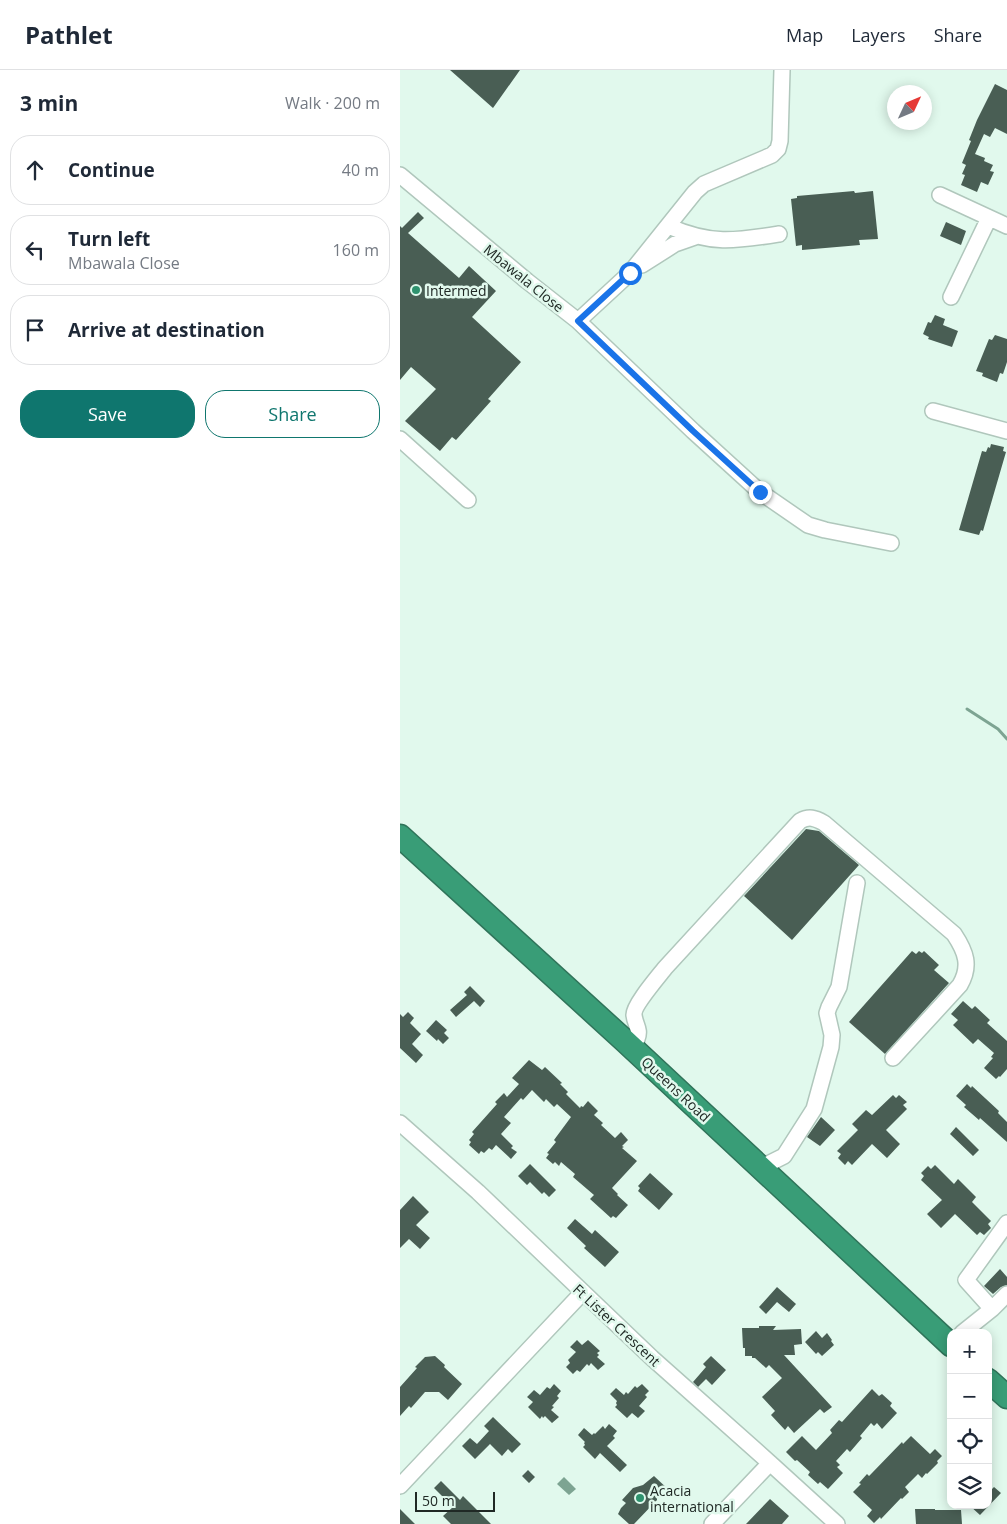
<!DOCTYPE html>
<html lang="en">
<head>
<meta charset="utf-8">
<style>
  body { margin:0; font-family:"Open Sans",sans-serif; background:#f2f2f3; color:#1f2937 }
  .controls { position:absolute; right:15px; bottom:15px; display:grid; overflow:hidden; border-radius:10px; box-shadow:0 2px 12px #0003 }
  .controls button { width:45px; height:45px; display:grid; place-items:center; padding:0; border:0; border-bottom:1px solid #e0e1e3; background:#fff; color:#1f2937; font:25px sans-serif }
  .compass { position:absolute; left:487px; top:15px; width:45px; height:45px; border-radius:50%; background:#fff; box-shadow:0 2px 12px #0003; rotate:46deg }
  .scale { position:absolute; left:15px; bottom:12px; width:80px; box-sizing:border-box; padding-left:5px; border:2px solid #202925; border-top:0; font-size:14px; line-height:18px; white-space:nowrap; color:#202925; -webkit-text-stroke:4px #e1f9ed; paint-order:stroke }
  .stop { position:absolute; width:15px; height:15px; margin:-11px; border:4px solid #1a73e8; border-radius:50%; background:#fff }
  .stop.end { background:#1a73e8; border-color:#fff; box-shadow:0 1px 5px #0008 }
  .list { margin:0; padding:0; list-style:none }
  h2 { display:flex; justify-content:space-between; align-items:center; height:65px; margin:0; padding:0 20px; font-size:21px }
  h2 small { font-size:16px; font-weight:400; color:#747a83 }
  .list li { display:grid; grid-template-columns:32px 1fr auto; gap:15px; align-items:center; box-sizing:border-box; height:70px; margin:0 10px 10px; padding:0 10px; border:1px solid #e0e1e3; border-radius:20px }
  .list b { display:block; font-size:19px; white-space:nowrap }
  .list p { margin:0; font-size:16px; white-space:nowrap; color:#747a83 }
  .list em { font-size:16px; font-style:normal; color:#747a83 }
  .actions { display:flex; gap:10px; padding:15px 20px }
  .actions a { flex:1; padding:11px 0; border:1px solid #0f766e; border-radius:20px; text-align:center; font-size:18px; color:#0f766e }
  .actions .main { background:#0f766e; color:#fff }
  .icon { flex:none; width:28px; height:28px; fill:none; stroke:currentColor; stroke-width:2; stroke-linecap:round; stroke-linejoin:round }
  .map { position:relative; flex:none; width:607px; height:1454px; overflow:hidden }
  header { display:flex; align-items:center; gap:30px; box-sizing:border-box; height:70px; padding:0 25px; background:#fff; border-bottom:1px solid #e0e1e3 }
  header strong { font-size:24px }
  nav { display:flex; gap:28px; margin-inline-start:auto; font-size:18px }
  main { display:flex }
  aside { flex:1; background:#fff }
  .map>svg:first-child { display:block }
  .water { fill:#7da492 }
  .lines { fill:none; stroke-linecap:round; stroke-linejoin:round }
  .stream { stroke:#7da492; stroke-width:3 }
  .building { fill:#495e54 }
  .minor-casing { stroke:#b0c7bc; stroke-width:18 }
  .highway-casing { stroke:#30745a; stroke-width:25 }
  .minor { stroke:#fff; stroke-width:15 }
  .highway { stroke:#399d77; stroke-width:22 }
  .route { stroke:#1a73e8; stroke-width:6 }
  .poi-dot { fill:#2e926e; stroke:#e1f9ed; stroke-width:2 }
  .labels { text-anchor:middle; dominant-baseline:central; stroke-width:5; stroke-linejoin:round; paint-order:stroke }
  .street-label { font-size:14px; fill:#202925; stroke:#e1f9ed }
  .poi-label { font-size:14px; fill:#202925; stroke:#e1f9ed; text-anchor:start }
</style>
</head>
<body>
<header>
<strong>Pathlet</strong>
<nav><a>Map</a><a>Layers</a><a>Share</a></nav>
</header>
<main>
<aside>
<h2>3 min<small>Walk · 200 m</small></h2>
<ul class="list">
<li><svg class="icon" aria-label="ahead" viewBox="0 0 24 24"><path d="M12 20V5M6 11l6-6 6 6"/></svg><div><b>Continue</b></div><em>40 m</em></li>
<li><svg class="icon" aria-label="left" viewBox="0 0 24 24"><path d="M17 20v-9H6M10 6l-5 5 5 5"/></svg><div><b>Turn left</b><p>Mbawala Close</p></div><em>160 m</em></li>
<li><svg class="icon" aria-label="arrive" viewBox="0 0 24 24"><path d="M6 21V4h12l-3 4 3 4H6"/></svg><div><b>Arrive at destination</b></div></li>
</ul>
<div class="actions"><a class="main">Save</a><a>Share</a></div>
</aside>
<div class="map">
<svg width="607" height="1454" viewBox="0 0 607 1454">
  <rect width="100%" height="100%" fill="#e1f9ed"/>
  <path class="water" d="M164,1407L176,1419L169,1425L157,1414Z"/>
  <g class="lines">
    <path class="stream" d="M567,639L598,659L607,669"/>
  </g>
  <path class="building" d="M50,0H120L93,38Z
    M595,14L607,20V64L595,58L590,67L584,64L575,84L585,88L584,91L593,95L590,101L594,102L588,115L581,112L577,122L561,115L565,105L562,104L566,95L562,93L571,71L569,70L577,50Z
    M454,121L455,123L473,121L478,169L459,170L460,175L402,180V175L396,176L391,129L397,128V126Z
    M18,142L24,148L8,163L59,208L69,196L96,221L72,247L121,292L88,329L91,331L56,370L52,367L40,381L5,351L36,319L11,297L0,310V156L2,158Z
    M546,152L566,161L561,175L540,166Z
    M535,245L545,249L543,255L558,261L552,277L528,269L529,267L523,264L528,252L531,253Z
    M595,265L607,269V292L603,304L600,303L597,312L582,306L583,303L576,301L589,269L592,270Z
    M591,374L604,377L603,381L606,382L583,461L581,460L579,465L559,460L582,381L586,382L588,377L590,378Z
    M406,759L419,761L459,795L392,870L344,826Z
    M512,881L516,884L519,881L522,883L524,881L539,895L534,900L549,913L485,984L449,952Z
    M70,916L85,931L80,937L74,931L56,947L50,940L67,925L64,922Z
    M563,931L572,939L575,936L590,950L587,953L607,971V999L600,1007L599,1006L596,1009L584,998L593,988L591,987L594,983L578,969L573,974L553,955L558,950L551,944Z
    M8,942L14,948L10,953L21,964L12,974L23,985L16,993L0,978V944L3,947Z
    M36,950L47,960L44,963L49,968L43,974L38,969L37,971L26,961Z
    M129,990L142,1000L145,997L162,1013L160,1014L168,1022L166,1024L180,1038L181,1036L183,1037L188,1031L198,1041L194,1045L203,1053L201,1055L215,1068L221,1062L228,1070L222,1076L224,1077L222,1078L237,1091L212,1118L218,1124L217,1125L228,1135L216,1148L213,1146L211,1148L190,1129L194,1125L173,1107L175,1104L161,1092L159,1096L155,1092L153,1094L146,1088L149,1084L147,1083L156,1072L154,1070L171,1047L157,1034L154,1037L146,1029L144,1032L132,1020L123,1030L121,1028L104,1047L111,1053L101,1064L113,1076L111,1078L117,1082L111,1089L96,1075L92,1080L89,1078L84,1083L81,1081L79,1084L69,1075L71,1072L69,1070L74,1064L72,1062L97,1034L95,1032L104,1023L107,1027L119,1014L112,1008Z
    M567,1014L571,1018L572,1016L599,1041L598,1043L607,1052V1072L580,1048L579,1050L564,1037L566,1035L556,1026Z
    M493,1025L496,1028L499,1025L507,1032L503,1035L507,1039L486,1060L500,1074L487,1088L472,1074L452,1095L448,1091L445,1095L438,1088L441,1084L437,1081L458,1060L452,1054L466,1040L472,1045Z
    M421,1047L435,1060L420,1076L407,1067Z
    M556,1057L579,1080L573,1086L550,1064Z
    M130,1094L156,1120L149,1127L144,1122L142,1124L130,1112L127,1115L118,1106Z
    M535,1095L554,1114L558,1109L576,1127L572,1132L591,1151L588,1154L591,1158L584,1165L580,1162L577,1165L555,1144L541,1158L527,1144L542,1130L521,1110L524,1106L521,1103L528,1096L531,1099Z
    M250,1103L273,1124L259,1140L238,1121L240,1118L238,1116Z
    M13,1126L29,1142L16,1155L30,1168L20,1179L9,1169L0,1178V1140Z
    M175,1149L192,1164L195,1160L219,1182L205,1197L184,1178L186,1176L167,1158Z
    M600,1199L607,1207V1215L601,1217L593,1224L584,1216Z
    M377,1217L396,1234L389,1242L377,1232L366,1244L359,1237Z
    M359,1256H376L373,1260L401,1259L402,1274L394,1275L395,1285H384L432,1337L424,1343L420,1339L394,1363L388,1356L385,1360L371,1345L375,1341L362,1327L382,1308L369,1295L366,1298L355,1288H352V1286H345V1278H343L342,1258H359Z
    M416,1261L422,1268L427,1263L432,1270L431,1271L434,1275L422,1286L418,1282L416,1284L405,1272Z
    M177,1270L182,1275L188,1270L200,1281L197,1283L199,1285L197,1287L205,1294L198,1300L191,1293L189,1296L187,1294L180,1302L177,1300L173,1304L166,1297L170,1293L168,1290L176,1282L170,1277Z
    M35,1286L45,1295L44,1297L62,1314L48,1330L39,1322H25L11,1338L9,1336L0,1346V1317L17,1298L15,1297L25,1287Z
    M311,1286L326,1300L312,1315L306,1309L298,1317L293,1312L306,1297L303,1294Z
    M154,1314L161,1321L157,1326L159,1328L152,1336L154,1337L151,1340L159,1347L152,1353L145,1346L143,1348L142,1346L140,1349L128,1337L133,1332L127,1327L134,1320L140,1325L147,1317L150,1319Z
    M242,1314L249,1321L245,1325L247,1327L239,1336L245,1341L238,1348L232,1343L227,1348L215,1337L217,1335L216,1333L217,1331L210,1324L216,1318L224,1325L226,1322L228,1324L235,1316L237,1318Z
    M472,1319L479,1326L482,1324L492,1333L490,1336L497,1343L482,1359L477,1353L474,1356L471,1353L460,1366L462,1368L450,1382L447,1379L436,1391L440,1395L437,1397L443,1403L428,1419L420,1412L418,1414L408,1405L410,1402L397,1390L395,1391L386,1382L402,1366L416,1380L432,1363L430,1360L439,1350L442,1352Z
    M93,1347L121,1374L112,1383L108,1379L102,1386L90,1374L75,1389L62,1376L70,1368L77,1374L89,1361L84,1356Z
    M209,1354L217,1361L213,1366L215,1368L207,1376L227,1395L220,1402L200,1383L195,1389L183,1377L185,1375L184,1373L185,1372L178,1365L184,1358L192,1365L194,1363L195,1364L203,1356L205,1359Z
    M511,1366L530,1384L535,1379L542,1386L537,1391L538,1393L527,1404L526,1403L522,1408L518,1404L505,1417L509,1422L502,1429L501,1428L481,1449L480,1447L474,1453L467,1446L472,1440L453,1422L461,1414L459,1413L467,1404L469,1406L472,1403L502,1372L503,1374Z
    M128,1400L135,1407L129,1413L122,1406Z
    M254,1406L271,1422L257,1420V1430L234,1454H229L218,1444L221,1438L226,1433L222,1430L233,1418L243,1415Z
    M41,1411L60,1430L63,1426L91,1454H51L43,1446L53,1437L34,1418Z
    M594,1417L601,1423L580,1445L569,1435H588V1423Z
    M370,1429L389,1446L382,1454H346Z
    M0,1439L15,1454H0Z
    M515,1439H535V1440H561L562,1454H516Z"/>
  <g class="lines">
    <g class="minor-casing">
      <path id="minor" d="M0,105L127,211L178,251L293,361L360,422L408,455L425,460L491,473
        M540,125L607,156
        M268,156C311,175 335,171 379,164
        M242,195L275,174L295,167
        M551,227L589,148
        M178,251L230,203L295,122L304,114L372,85L378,79L380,71L382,0
        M533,341L607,361
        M0,369L68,430
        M225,971L237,969C241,959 235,955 234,945C233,936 258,907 265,898L400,751C409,746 415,748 424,753L554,864C566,882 571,896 560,915L493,988
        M0,1053L78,1122L252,1288L370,1393L437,1454
        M360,1098L384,1086L414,1039L431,977L432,965L427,943L429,937L439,917L457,813
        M592,1239L566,1210L607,1153
        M562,1263L592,1239L607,1224
        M0,1416L183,1222
        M312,1454L370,1393"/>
    </g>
    <g class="highway-casing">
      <path id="highway" d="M0,766L225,971L551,1275
        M588,1310L607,1327"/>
    </g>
    <use href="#minor" class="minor"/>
    <use href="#highway" class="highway"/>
  </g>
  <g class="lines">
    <path class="route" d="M230,203L178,251L293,361L360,422"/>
  </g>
  <g class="poi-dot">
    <circle cx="16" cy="220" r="5"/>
    <circle cx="240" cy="1428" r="5"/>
  </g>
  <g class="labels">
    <g class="street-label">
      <text transform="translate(124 208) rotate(39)">Mbawala Close</text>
      <text transform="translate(276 1019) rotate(43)">Queens Road</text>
      <text transform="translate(217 1255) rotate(43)">Ft Lister Crescent</text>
    </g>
    <g class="poi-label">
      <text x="26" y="220">Intermed</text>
      <text x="250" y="1420">Acacia<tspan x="250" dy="16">international</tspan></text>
    </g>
  </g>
</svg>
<div class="controls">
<button>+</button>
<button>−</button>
<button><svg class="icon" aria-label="locate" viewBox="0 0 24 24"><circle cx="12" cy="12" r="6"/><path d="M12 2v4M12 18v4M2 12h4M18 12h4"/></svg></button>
<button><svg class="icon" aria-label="layers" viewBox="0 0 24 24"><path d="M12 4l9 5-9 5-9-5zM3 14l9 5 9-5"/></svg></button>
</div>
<svg class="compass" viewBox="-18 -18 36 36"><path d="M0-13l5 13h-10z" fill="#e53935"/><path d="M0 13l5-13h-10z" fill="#747a83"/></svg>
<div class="scale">50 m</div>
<div class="stop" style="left:230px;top:203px"></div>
<div class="stop end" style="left:360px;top:422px"></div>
</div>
</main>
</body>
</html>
